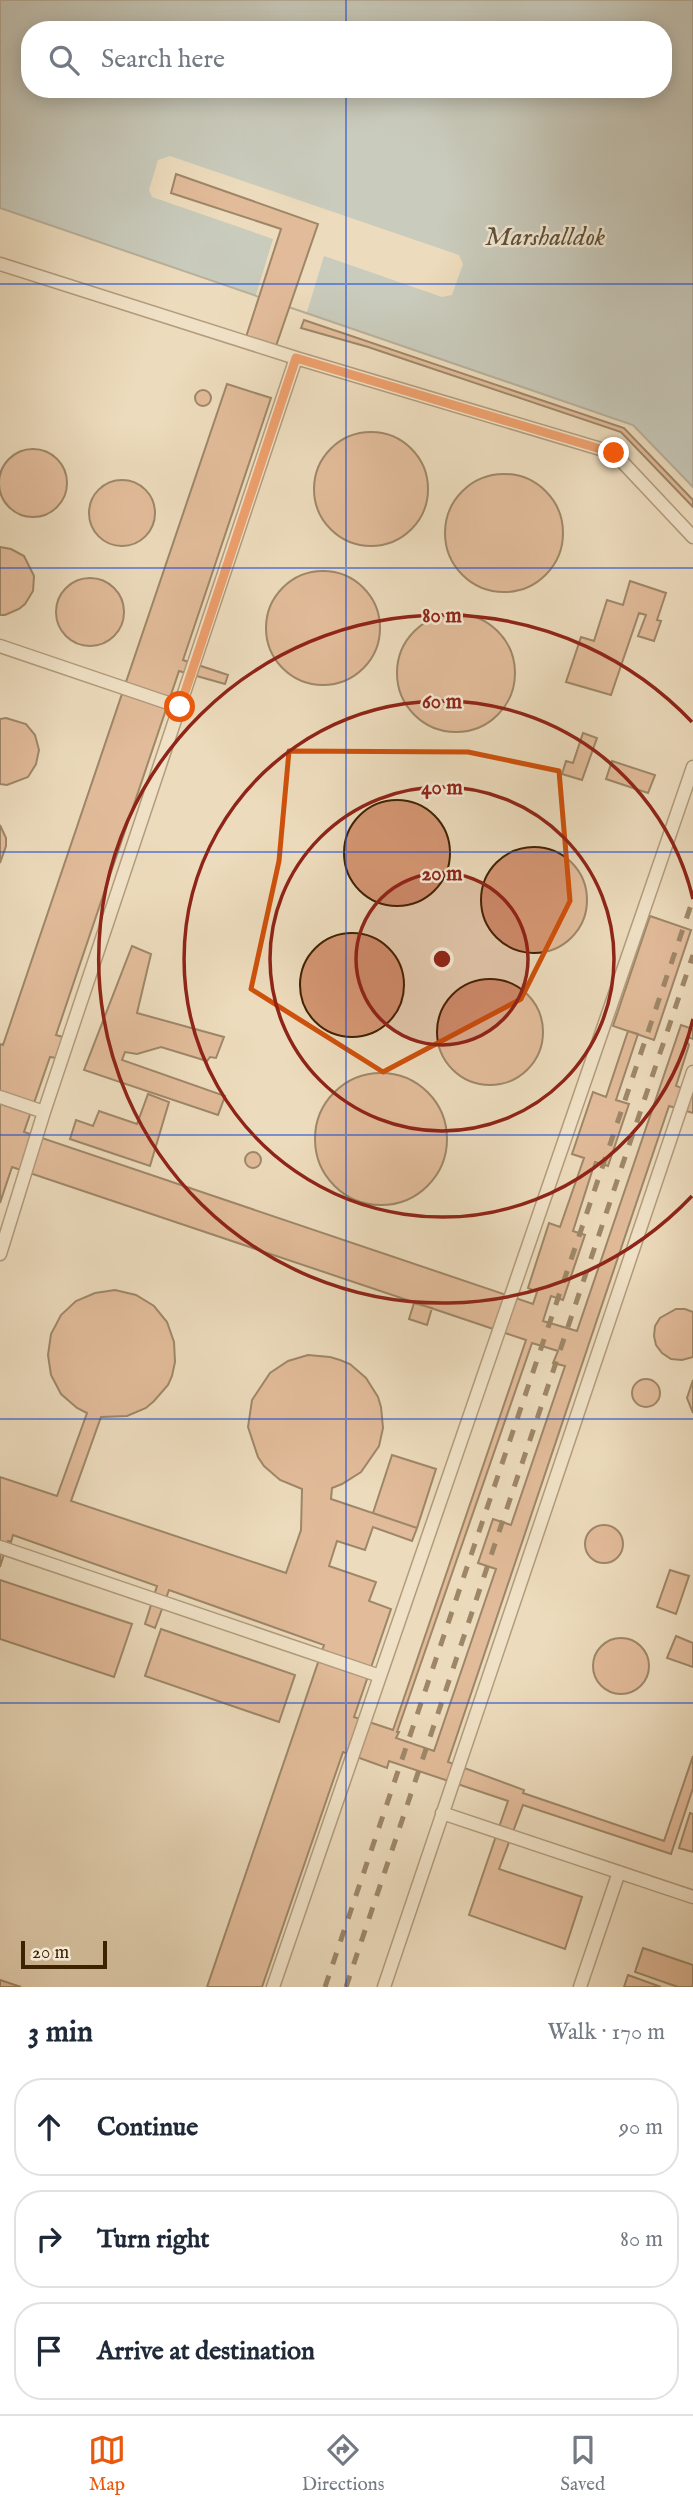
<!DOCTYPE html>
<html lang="en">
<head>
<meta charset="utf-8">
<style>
  body { margin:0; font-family:"IM FELL English",serif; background:#f6f6f7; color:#1f2937 }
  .scale { position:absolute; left:21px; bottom:18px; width:86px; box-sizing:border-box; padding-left:7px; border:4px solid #3e2303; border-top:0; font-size:19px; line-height:24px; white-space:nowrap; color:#3e2303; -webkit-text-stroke:5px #f3e8d3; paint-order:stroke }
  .stop { position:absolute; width:21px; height:21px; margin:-16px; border:5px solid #ea580c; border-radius:50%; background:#fff }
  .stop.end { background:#ea580c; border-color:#fff; box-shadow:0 2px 7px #0008 }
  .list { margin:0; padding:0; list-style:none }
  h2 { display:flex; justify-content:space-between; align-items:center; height:91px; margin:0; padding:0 28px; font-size:30px }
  h2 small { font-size:23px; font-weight:400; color:#747a83 }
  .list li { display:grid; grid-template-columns:46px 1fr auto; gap:21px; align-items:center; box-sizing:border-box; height:98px; margin:0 14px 14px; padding:0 14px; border:2px solid #e0e1e3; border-radius:28px }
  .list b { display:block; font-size:26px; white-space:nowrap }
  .list em { font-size:23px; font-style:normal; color:#747a83 }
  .icon { flex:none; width:38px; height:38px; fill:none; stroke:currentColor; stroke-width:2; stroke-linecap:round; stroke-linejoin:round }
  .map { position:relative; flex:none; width:693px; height:1987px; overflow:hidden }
  .search { position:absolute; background:#fff; box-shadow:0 4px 18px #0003; left:21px; right:21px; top:21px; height:77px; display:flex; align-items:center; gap:18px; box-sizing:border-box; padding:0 24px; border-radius:28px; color:#747a83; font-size:26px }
  .sheet { height:427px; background:#fff }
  nav { display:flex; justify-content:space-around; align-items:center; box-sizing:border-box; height:98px; border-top:2px solid #e0e1e3; background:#fff; font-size:19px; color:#747a83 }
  nav a { display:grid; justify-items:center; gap:4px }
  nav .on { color:#ea580c }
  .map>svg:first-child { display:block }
  .water { fill:#9eb8bc; stroke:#787c72; stroke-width:2; fill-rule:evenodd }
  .pier { fill:#ecdbbc }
  .building { fill:#d49672; stroke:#3e2303; stroke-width:2; fill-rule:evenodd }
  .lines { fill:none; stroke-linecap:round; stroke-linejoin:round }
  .service-casing { stroke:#6a5131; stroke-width:15 }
  .service { stroke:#f3e8d3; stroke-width:12 }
  .rail { stroke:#3e2303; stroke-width:5; stroke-dasharray:12 12; stroke-linecap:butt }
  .route { stroke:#ea580c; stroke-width:9 }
  .marked { fill:none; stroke:#ce510b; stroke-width:5; stroke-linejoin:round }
  .grid { fill:none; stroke:#1d4ed8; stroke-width:2; stroke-opacity:0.55 }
  .ring { fill:none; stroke:#8f2418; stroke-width:3.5 }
  .labels { text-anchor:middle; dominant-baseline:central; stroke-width:5; stroke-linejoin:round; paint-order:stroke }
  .water-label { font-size:26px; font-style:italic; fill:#5b503a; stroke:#f3e8d3 }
  .centre { fill:#8f2418; stroke:#f3e8d3; stroke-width:3.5 }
  .ring-label { font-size:21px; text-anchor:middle; font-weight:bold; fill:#8f2418; stroke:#f3e8d3; stroke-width:5; stroke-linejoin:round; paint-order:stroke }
</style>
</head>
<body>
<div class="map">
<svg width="693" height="1987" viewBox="0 0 693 1987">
  <rect width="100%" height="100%" fill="#ecdbbc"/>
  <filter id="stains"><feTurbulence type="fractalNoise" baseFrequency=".00286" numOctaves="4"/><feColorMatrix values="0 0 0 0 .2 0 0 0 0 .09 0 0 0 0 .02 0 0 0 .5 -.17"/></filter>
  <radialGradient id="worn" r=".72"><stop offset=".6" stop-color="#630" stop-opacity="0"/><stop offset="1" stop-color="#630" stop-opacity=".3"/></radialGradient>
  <path class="water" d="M0,0H693V487L633,425L0,208ZM30,30H663V89H30Z"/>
  <path class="pier" d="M170,156L459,255L463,264L452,295L442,297L324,256L307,312L256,295L273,239L152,197L149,190L158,160Z"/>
  <path class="building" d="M176,174L318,224L276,346L246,337L281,229L171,193Z
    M304,320L624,428L693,500V507L621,432L368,347L301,328Z
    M227,384L271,398L183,660L228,675L225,684L179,671L56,1035L63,1037L56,1058L50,1057L24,1132L533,1304L537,1292L528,1288L549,1223L560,1227L584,1158L572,1154L593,1092L606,1097L628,1031L638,1034L616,1100L629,1104L608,1166L595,1162L573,1231L585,1235L563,1300L551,1296L543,1321L577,1331L681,1025L693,1029V1039L688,1037L686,1040L689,1045L676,1086L693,1092V1113L669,1106L448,1762L524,1790L523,1793L664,1841L693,1756V1788L671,1854L523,1805L499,1869L582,1897L565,1949L469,1915L508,1801L389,1761L387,1768L343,1752L262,1987H207L324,1645L169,1590L155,1628L145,1624L157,1586L13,1535L11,1542L8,1541L0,1567V1477L57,1496L87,1413L77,1408L61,1394L51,1375L48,1355L51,1334L61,1315L76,1301L95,1293L115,1290L136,1295L154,1306L167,1322L174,1342L175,1362L172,1376L168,1385L154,1401L146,1408L127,1416L101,1417L71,1501L286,1573L301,1530L302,1489L280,1480L264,1466L258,1457L248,1427L252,1400L270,1373L288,1361L308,1355L330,1357L340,1360L350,1364L366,1378L378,1397L381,1407L383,1428L379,1446L361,1472L342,1484L332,1488L331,1499L417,1528L412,1541L373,1527L365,1550L337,1541L329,1566L376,1582L369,1601L391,1609L354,1717L393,1730L526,1340L12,1167L0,1203V1044L3,1045ZM532,1343L558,1351L553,1363L565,1366L511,1525L493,1519L478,1563L496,1569L434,1751L396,1738L399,1732H397Z
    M195 398a8 8 0 1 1 16 0a8 8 0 1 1-16 0Z
    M314 489a57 57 0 1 1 114 0a57 57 0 1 1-114 0Z
    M-1 483a34 34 0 1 1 68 0a34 34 0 1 1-68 0Z
    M445 533a59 59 0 1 1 118 0a59 59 0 1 1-118 0Z
    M89 513a33 33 0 1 1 66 0a33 33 0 1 1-66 0Z
    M0,547L11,549L24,556L34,576L33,591L25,604L19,609L5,615H0Z
    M266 628a57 57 0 1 1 114 0a57 57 0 1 1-114 0Z
    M56 612a34 34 0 1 1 68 0a34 34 0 1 1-68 0Z
    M630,581L666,593L657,620L661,621L654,641L638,636L646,615L639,613L611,695L566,682L581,637L594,641L607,600L623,605Z
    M397 673a59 59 0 1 1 118 0a59 59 0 1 1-118 0Z
    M6,718L26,724L35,735L39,750L36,764L28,777L7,785L0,784V719Z
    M583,733L597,738L582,780L562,774L566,761L573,763Z
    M612,761L655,775L648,793L606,779Z
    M344 853a53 53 0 1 1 106 0a53 53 0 1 1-106 0Z
    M0,825L6,838V846L0,863Z
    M481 900a53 53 0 1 1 106 0a53 53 0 1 1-106 0Z
    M650,916L691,930L654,1040L613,1026Z
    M300 985a52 52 0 1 1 104 0a52 52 0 1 1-104 0Z
    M132,946L151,954L137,1013L224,1037L216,1058L210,1057L207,1061L161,1047L137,1054L125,1052L122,1060L225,1096L218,1115L84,1070Z
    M437 1032a53 53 0 1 1 106 0a53 53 0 1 1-106 0Z
    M315 1139a66 66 0 1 1 132 0a66 66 0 1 1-132 0Z
    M148,1094L169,1102L150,1166L70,1139L76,1120L93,1126L99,1111L137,1124Z
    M245 1160a8 8 0 1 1 16 0a8 8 0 1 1-16 0Z
    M414,1303L432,1308L427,1325L409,1319Z
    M676,1309H685L693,1312V1357L682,1360L671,1359L662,1353L656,1345L654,1336L655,1326L660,1318Z
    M632 1393a14 14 0 1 1 28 0a14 14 0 1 1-28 0Z
    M693,1380V1413L687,1398Z
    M392,1455L436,1469L417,1528L373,1513Z
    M585 1544a19 19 0 1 1 38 0a19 19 0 1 1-38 0Z
    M670,1570L689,1576L676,1614L657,1607Z
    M0,1580L132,1624L114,1677L0,1639Z
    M161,1629L295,1675L279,1722L145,1676Z
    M676,1636L693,1643V1667L667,1658Z
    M593 1666a28 28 0 1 1 56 0a28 28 0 1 1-56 0Z
    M690,1813L693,1814V1852L679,1848Z
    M643,1948L693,1965V1987H678L635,1972Z
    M628,1975L661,1987H624Z
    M0,1980L21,1987H0Z"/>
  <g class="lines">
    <g class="service-casing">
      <path id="service" d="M0,264L296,358
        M0,646L180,707
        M0,1097L44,1112
        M0,1254L44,1112L296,358L614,453L693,537
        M0,1547L380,1676
        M442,1813L693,1897
        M273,1987L693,767
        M384,1987L693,1072
        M580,1987L619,1872"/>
    </g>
    <use href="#service" class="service"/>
    <path class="rail" d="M325,1987L693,899
      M346,1987L693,955"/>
  </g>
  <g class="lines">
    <path class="route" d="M180,707L296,358L614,453"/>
  </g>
  <path d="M0 0H693V1987H0ZM289,751L468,752L559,771L570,901L521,999L383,1072L251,989L279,861Z" fill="#ecdbbc" fill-opacity=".55" fill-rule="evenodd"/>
  <path class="marked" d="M289,751L468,752L559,771L570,901L521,999L383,1072L251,989L279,861Z"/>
  <path class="grid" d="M346,0V30M346,89V1987M0,284H693M0,568H693M0,852H693M0,1135H693M0,1419H693M0,1703H693"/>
  <circle cx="442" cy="959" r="86" fill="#8f2418" fill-opacity=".12"/>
  <g class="ring">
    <circle cx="442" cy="959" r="86"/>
    <circle cx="442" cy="959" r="172"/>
    <path d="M693 1019A258 258 0 1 1 693 899"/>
    <path d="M692 1196A344 344 0 1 1 692 722"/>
  </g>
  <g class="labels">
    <g class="water-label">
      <text x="545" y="237">Marshalldok</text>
    </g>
  </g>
  <circle cx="442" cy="959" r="10" class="centre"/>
  <g class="ring-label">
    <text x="442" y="622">80 m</text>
    <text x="442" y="708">60 m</text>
    <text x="442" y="794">40 m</text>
    <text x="442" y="880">20 m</text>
  </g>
  <rect width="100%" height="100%" filter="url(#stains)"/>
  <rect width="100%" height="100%" fill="url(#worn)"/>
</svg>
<div class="scale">20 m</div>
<div class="stop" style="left:180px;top:707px"></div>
<div class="stop end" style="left:614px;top:453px"></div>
<div class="search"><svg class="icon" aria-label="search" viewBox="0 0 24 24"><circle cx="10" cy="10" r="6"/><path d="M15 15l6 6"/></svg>Search here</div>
</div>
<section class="sheet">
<h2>3 min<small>Walk · 170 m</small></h2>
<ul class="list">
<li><svg class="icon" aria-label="ahead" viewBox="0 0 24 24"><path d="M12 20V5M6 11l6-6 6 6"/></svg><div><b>Continue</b></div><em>90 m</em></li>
<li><svg class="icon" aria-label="right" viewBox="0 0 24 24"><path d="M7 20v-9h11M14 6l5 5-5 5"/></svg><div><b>Turn right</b></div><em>80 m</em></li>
<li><svg class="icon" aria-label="arrive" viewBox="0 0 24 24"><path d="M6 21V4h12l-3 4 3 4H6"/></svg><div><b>Arrive at destination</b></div></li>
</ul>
</section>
<nav>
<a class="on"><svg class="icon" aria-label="map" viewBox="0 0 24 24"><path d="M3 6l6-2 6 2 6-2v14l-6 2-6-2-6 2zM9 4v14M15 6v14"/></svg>Map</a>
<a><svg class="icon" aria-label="directions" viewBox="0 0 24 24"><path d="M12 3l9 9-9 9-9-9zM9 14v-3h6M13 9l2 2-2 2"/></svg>Directions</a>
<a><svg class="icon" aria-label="saved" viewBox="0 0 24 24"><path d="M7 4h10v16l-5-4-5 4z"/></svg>Saved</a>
</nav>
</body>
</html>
